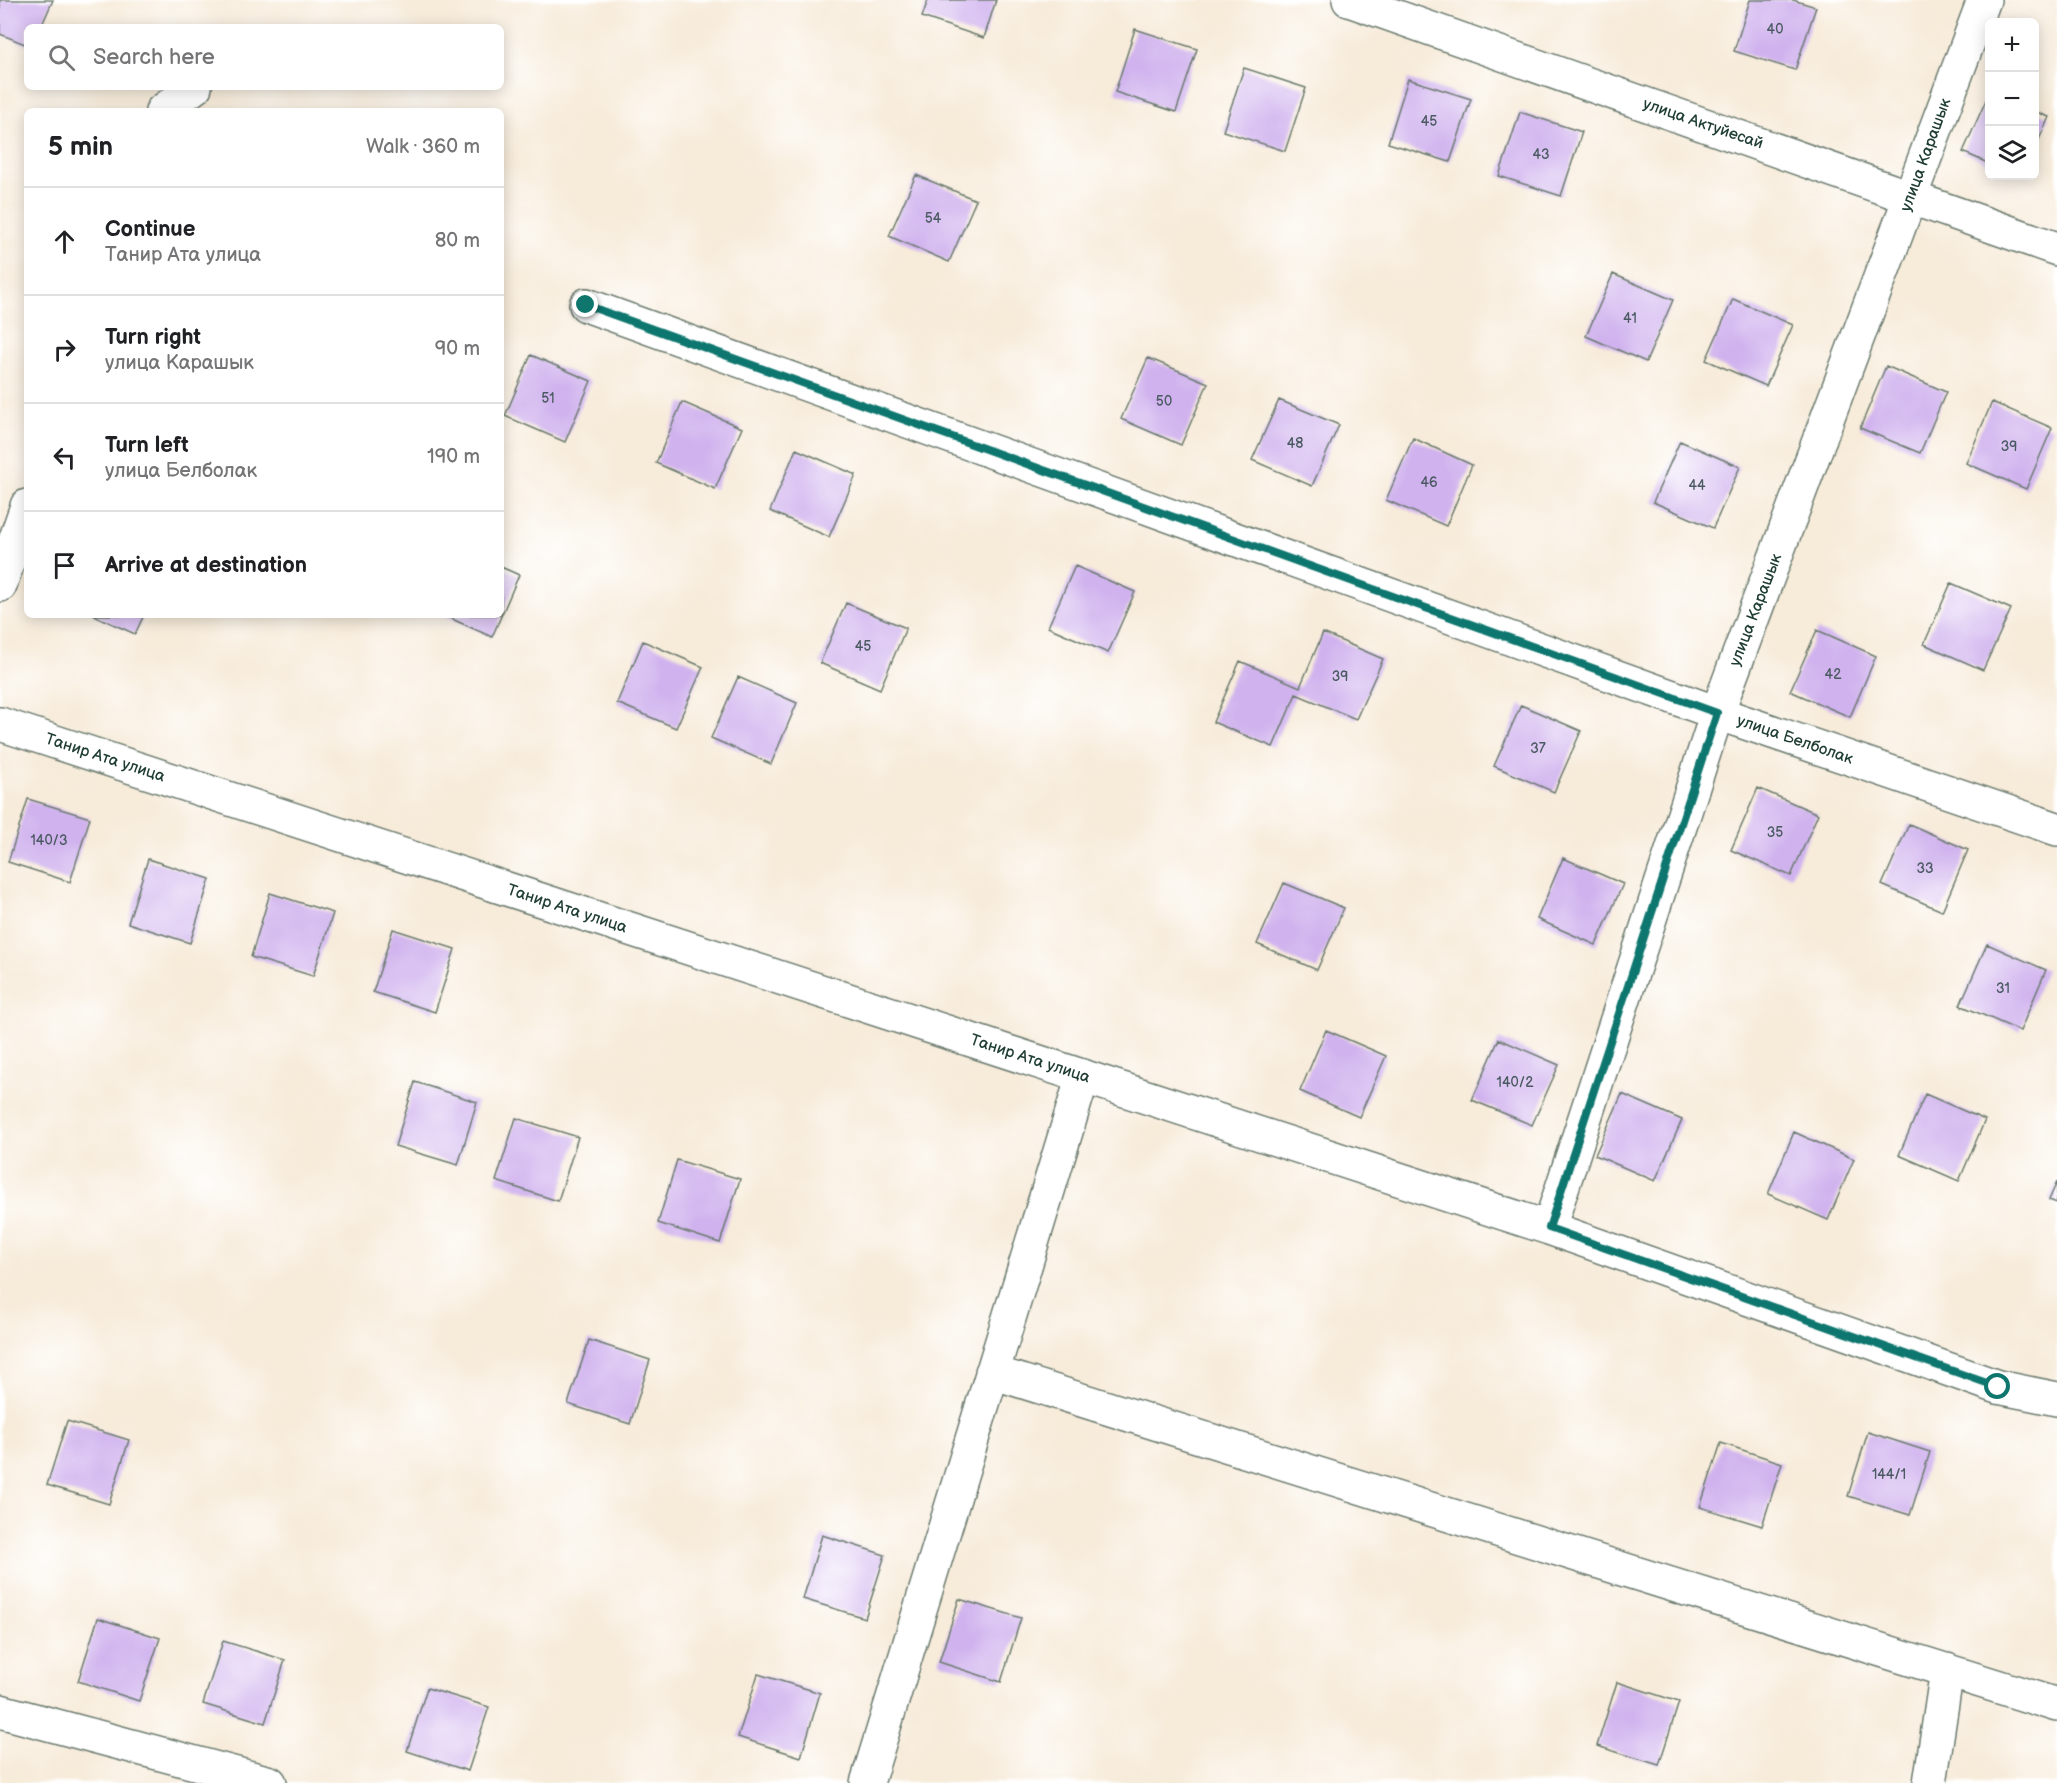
<!DOCTYPE html>
<html lang="en">
<head>
<meta charset="utf-8">
<style>
  body { margin:0; font-family:"Balsamiq Sans",sans-serif; background:#f6f6f6; color:#202124 }
  .controls { position:absolute; right:18px; top:18px; display:grid; overflow:hidden; border-radius:9px; box-shadow:0 3px 15px #0003 }
  .controls button { width:54px; height:54px; display:grid; place-items:center; padding:0; border:0; border-bottom:2px solid #e0e0e0; background:#fff; color:#202124; font:30px sans-serif }
  .stop { position:absolute; width:18px; height:18px; margin:-14px; border:4px solid #0f766e; border-radius:50%; background:#fff }
  .stop.end { background:#0f766e; border-color:#fff; box-shadow:0 2px 6px #0008 }
  .list { margin:0; padding:0; list-style:none }
  h2 { display:flex; justify-content:space-between; align-items:center; height:78px; margin:0; padding:0 24px; font-size:26px }
  h2 small { font-size:20px; font-weight:400; color:#757577 }
  .list li { display:grid; grid-template-columns:39px 1fr auto; gap:18px; align-items:center; box-sizing:border-box; height:108px; padding:0 24px; border-top:2px solid #e0e0e0 }
  .list b { display:block; font-size:22px; white-space:nowrap }
  .list p { margin:0; font-size:20px; white-space:nowrap; color:#757577 }
  .list em { font-size:20px; font-style:normal; color:#757577 }
  .icon { flex:none; width:33px; height:33px; fill:none; stroke:currentColor; stroke-width:2; stroke-linecap:round; stroke-linejoin:round }
  .map { position:relative; flex:none; width:2057px; height:1783px; overflow:hidden }
  .search { position:absolute; background:#fff; box-shadow:0 3px 15px #0003; left:24px; top:24px; width:480px; height:66px; display:flex; align-items:center; gap:15px; box-sizing:border-box; padding:0 21px; border-radius:9px; color:#757577; font-size:22px }
  .panel { position:absolute; background:#fff; box-shadow:0 3px 15px #0003; left:24px; top:108px; width:480px; height:510px; border-radius:9px }
  .map>svg:first-child { display:block }
  .building { fill:#d0b3ee }
  .lines { fill:none; stroke-linecap:round; stroke-linejoin:round }
  .minor-casing { stroke:#6b7a6e; stroke-width:36 }
  .minor { stroke:#fff; stroke-width:33 }
  .route { stroke:#0f766e; stroke-width:8 }
  .labels { text-anchor:middle; dominant-baseline:central; stroke-width:4.5; stroke-linejoin:round; paint-order:stroke }
  .number-label { font-size:14px; fill:#4b5a62 }
  .street-label { font-size:16px; fill:#1f3d34; stroke:#fff }
</style>
</head>
<body>
<div class="map">
<svg width="2057" height="1783" viewBox="0 0 2057 1783">
  <rect width="100%" height="100%" fill="#fff"/>
  <filter id="ink" filterUnits="userSpaceOnUse"><feTurbulence type="fractalNoise" baseFrequency=".0167" numOctaves="2"/><feDisplacementMap in="SourceGraphic" scale="12" xChannelSelector="R" yChannelSelector="G"/><feConvolveMatrix kernelMatrix="1 2 1 2 8 2 1 2 1" color-interpolation-filters="sRGB"/></filter>
  <filter id="wash" filterUnits="userSpaceOnUse"><feTurbulence type="fractalNoise" baseFrequency=".008" numOctaves="4" result="noise"/><feDisplacementMap in="SourceGraphic" scale="24" xChannelSelector="R" yChannelSelector="G"/><feGaussianBlur stdDeviation="1.35" result="paint"/><feColorMatrix in="noise" values="0 0 0 0 0 0 0 0 0 0 0 0 0 0 0 0 0 1.4 0 .05"/><feComposite in="paint" operator="in"/></filter>
  <g filter="url(#wash)">
    <rect width="100%" height="100%" fill="#f7ebd9"/>
    <g id="blocks">
      <path class="building" d="M0,0H53L41,27H27V45L0,34Z
        M928,0H996L984,38L922,17Z
        M1750,0H1793L1816,7L1795,70L1734,51Z
        M1135,29L1197,49L1176,112L1115,92Z
        M1244,68L1306,88L1285,151L1223,131Z
        M1408,79L1471,99L1450,162L1388,143Z
        M1990,91V164L1963,152Z
        M2034,111L2049,117L2034,151Z
        M1520,112L1582,132L1561,196L1499,176Z
        M916,175L976,200L949,262L889,236Z
        M1613,274L1673,300L1646,362L1586,336Z
        M1733,299L1793,325L1766,386L1706,360Z
        M531,355L591,381L565,442L505,416Z
        M1148,358L1208,383L1181,445L1121,419Z
        M1886,366L1946,392L1920,453L1860,428Z
        M1279,400L1339,425L1312,486L1252,460Z
        M682,402L742,428L715,489L656,463Z
        M1992,402L2052,428L2026,489L1966,463Z
        M1413,438L1472,465L1446,526L1386,500Z
        M1680,441L1740,467L1713,528L1653,502Z
        M796,449L856,475L829,537L770,511Z
        M1075,566L1135,592L1108,653L1048,627Z
        M501,567L519,575L492,637L443,615H501Z
        M1951,583L2011,609L1983,670L1924,644Z
        M846,603L906,628L880,689L820,663Z
        M93,615H144L135,634Z
        M1817,630L1876,656L1850,717L1790,691Z
        M1323,633L1383,659L1356,719L1296,694L1273,747L1213,722L1240,661L1300,687Z
        M643,641L703,667L676,728L617,703Z
        M738,677L797,703L771,764L711,738Z
        M1521,705L1581,731L1554,792L1494,766Z
        M1758,788L1818,814L1791,876L1731,850Z
        M28,799L90,818L70,882L8,862Z
        M1909,824L1968,850L1942,911L1882,885Z
        M1563,858L1623,884L1596,945L1537,919Z
        M148,859L210,879L190,943L128,923Z
        M1284,883L1344,908L1317,970L1257,944Z
        M270,893L333,913L313,976L251,957Z
        M393,929L455,949L435,1012L373,992Z
        M1987,944L2046,970L2020,1031L1960,1005Z
        M1326,1030L1386,1056L1359,1117L1300,1091Z
        M1499,1039L1559,1065L1532,1125L1472,1100Z
        M415,1082L477,1102L458,1165L395,1146Z
        M1622,1094L1682,1120L1655,1181L1595,1155Z
        M1925,1094L1985,1120L1959,1181L1899,1155Z
        M516,1118L578,1137L558,1201L496,1181Z
        M1794,1132L1854,1159L1828,1220L1768,1194Z
        M677,1160L740,1179L720,1243L658,1223Z
        M2057,1182V1203L2049,1200Z
        M589,1340L650,1360L630,1424L568,1404Z
        M67,1421L129,1440L109,1504L47,1485Z
        M1868,1432L1930,1452L1910,1515L1848,1496Z
        M1721,1443L1782,1463L1762,1526L1700,1507Z
        M822,1535L885,1555L865,1618L803,1599Z
        M959,1599L1021,1618L1001,1682L939,1662Z
        M98,1618L160,1638L139,1701L78,1681Z
        M223,1641L285,1660L265,1723L203,1704Z
        M758,1674L820,1693L801,1757L738,1737Z
        M1617,1682L1679,1702L1659,1765L1597,1746Z
        M427,1688L489,1707L468,1771L407,1751Z"/>
    </g>
  </g>
  <g filter="url(#ink)">
    <use href="#blocks" fill-opacity="0" stroke="#6b7a6e" stroke-width="1.5"/>
    <g class="lines">
      <g class="minor-casing">
        <path id="minor" d="M1349,0L2057,249
          M162,111L195,87
          M586,305L1717,713L2057,829
          M0,585L27,506
          M0,724L1549,1228L1998,1387L2057,1399
          M1549,1228L1717,713L1984,0
          M992,1372L2057,1705
          M0,1711L270,1783
          M867,1783L1083,1076
          M1930,1783L1947,1670"/>
      </g>
      <use href="#minor" class="minor"/>
    </g>
  </g>
  <g class="lines" filter="url(#ink)">
    <path class="route" d="M586,305L1717,713L1549,1228L1998,1387"/>
  </g>
  <g class="labels">
    <g class="number-label">
      <text x="1775" y="29">40</text>
      <text x="1429" y="121">45</text>
      <text x="1541" y="154">43</text>
      <text x="933" y="218">54</text>
      <text x="1630" y="318">41</text>
      <text x="548" y="398">51</text>
      <text x="1164" y="401">50</text>
      <text x="1295" y="443">48</text>
      <text x="2009" y="446">39</text>
      <text x="1429" y="482">46</text>
      <text x="1697" y="485">44</text>
      <text x="863" y="646">45</text>
      <text x="1833" y="674">42</text>
      <text x="1340" y="676">39</text>
      <text x="1538" y="748">37</text>
      <text x="1775" y="832">35</text>
      <text x="49" y="840">140/3</text>
      <text x="1925" y="868">33</text>
      <text x="2003" y="988">31</text>
      <text x="1515" y="1082">140/2</text>
      <text x="1889" y="1474">144/1</text>
    </g>
    <g class="street-label">
      <text transform="translate(1703 124) rotate(19)">улица Актуйесай</text>
      <text transform="translate(1926 155) rotate(-70)">улица Карашык</text>
      <text transform="translate(1756 610) rotate(-69)">улица Карашык</text>
      <text transform="translate(1795 740) rotate(19)">улица Белболак</text>
      <text transform="translate(105 758) rotate(18)">Танир Ата улица</text>
      <text transform="translate(567 909) rotate(18)">Танир Ата улица</text>
      <text transform="translate(1030 1059) rotate(18)">Танир Ата улица</text>
    </g>
  </g>
</svg>
<div class="controls">
<button>+</button>
<button>−</button>
<button><svg class="icon" aria-label="layers" viewBox="0 0 24 24"><path d="M12 4l9 5-9 5-9-5zM3 14l9 5 9-5"/></svg></button>
</div>
<div class="stop" style="left:1998px;top:1387px"></div>
<div class="stop end" style="left:586px;top:305px"></div>
<div class="search"><svg class="icon" aria-label="search" viewBox="0 0 24 24"><circle cx="10" cy="10" r="6"/><path d="M15 15l6 6"/></svg>Search here</div>
<section class="panel">
<h2>5 min<small>Walk · 360 m</small></h2>
<ul class="list">
<li><svg class="icon" aria-label="ahead" viewBox="0 0 24 24"><path d="M12 20V5M6 11l6-6 6 6"/></svg><div><b>Continue</b><p>Танир Ата улица</p></div><em>80 m</em></li>
<li><svg class="icon" aria-label="right" viewBox="0 0 24 24"><path d="M7 20v-9h11M14 6l5 5-5 5"/></svg><div><b>Turn right</b><p>улица Карашык</p></div><em>90 m</em></li>
<li><svg class="icon" aria-label="left" viewBox="0 0 24 24"><path d="M17 20v-9H6M10 6l-5 5 5 5"/></svg><div><b>Turn left</b><p>улица Белболак</p></div><em>190 m</em></li>
<li><svg class="icon" aria-label="arrive" viewBox="0 0 24 24"><path d="M6 21V4h12l-3 4 3 4H6"/></svg><div><b>Arrive at destination</b></div></li>
</ul>
</section>
</div>
</body>
</html>
